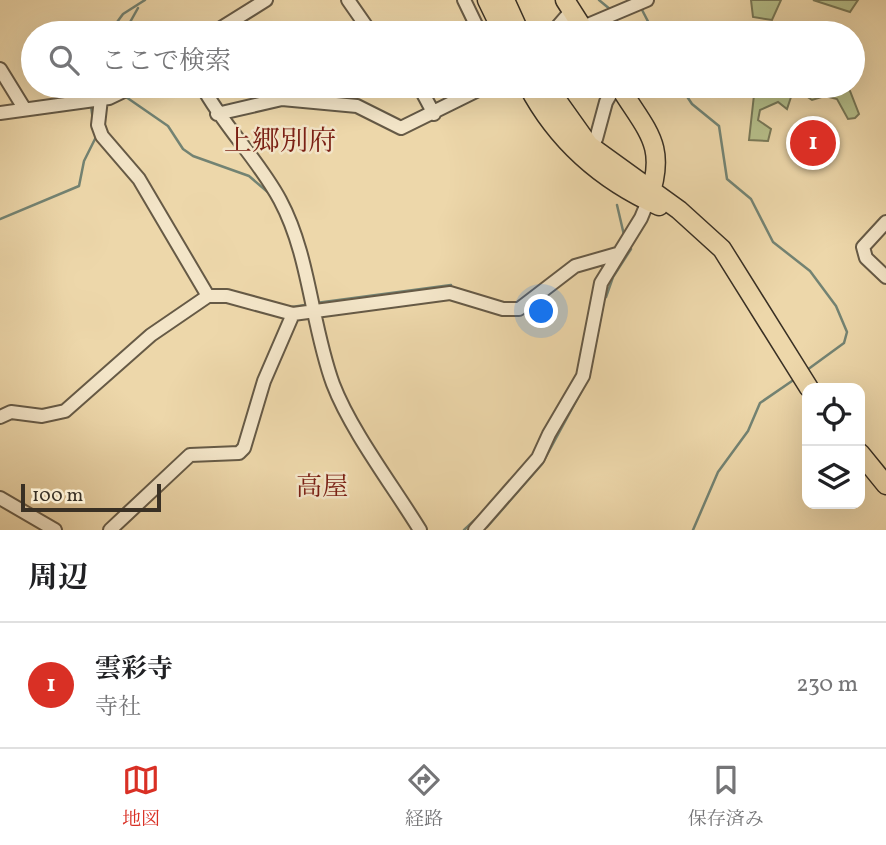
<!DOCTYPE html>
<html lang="ja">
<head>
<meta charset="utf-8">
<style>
  body { margin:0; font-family:Vollkorn,"Noto Serif JP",serif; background:#f6f6f6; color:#202124 }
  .controls { position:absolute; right:21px; bottom:21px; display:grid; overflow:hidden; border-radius:14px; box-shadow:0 7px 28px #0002 }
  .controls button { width:63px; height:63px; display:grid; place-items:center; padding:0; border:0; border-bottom:2px solid #e0e0e0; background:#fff; color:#202124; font:35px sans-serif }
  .scale { position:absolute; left:21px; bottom:18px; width:140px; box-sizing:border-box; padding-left:7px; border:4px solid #393024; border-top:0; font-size:19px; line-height:24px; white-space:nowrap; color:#393024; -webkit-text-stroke:5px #f3e5c8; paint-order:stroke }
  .you { position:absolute; left:542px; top:312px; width:24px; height:24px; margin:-18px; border:5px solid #fff; border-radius:50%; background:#1a73e8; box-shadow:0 0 0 10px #1a73e833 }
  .badge { display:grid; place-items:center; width:46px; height:46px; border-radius:50%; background:#d93025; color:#fff; font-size:23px; font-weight:700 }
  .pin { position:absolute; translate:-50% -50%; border:4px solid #fff; box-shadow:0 2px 7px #0006 }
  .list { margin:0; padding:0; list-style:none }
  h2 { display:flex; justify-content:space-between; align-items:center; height:91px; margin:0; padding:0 28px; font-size:30px }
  h2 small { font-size:23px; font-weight:400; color:#757577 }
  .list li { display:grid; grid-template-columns:46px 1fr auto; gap:21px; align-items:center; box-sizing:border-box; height:126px; padding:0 28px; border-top:2px solid #e0e0e0 }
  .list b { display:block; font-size:26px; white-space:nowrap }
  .list p { margin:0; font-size:23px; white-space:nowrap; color:#757577 }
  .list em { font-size:23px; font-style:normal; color:#757577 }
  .icon { flex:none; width:38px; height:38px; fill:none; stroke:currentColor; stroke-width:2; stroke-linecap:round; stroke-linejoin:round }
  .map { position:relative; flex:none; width:886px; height:530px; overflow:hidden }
  .search { position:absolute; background:#fff; box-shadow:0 7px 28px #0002; left:21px; right:21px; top:21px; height:77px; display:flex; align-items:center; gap:18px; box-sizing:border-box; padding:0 24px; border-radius:38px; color:#757577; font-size:26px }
  .sheet { height:217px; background:#fff }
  nav { display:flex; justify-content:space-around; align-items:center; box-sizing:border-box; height:98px; border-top:2px solid #e0e0e0; background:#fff; font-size:19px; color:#757577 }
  nav a { display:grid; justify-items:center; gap:4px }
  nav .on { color:#d93025 }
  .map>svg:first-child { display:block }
  .green { fill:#b6bf8a; stroke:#787857; stroke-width:2 }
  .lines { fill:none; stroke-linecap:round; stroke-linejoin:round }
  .stream { stroke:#738373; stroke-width:2.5 }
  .minor-casing { stroke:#665a46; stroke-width:16 }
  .highway-casing { stroke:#393024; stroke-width:21 }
  .minor { stroke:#f3e5c8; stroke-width:12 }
  .highway { stroke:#edd7aa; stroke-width:18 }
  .labels { text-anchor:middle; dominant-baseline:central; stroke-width:5; stroke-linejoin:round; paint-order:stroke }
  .neighbourhood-label { font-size:26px; fill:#7a1f14; stroke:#f3e5c8 }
  .quarter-label { font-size:28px; fill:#7a1f14; stroke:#f3e5c8 }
</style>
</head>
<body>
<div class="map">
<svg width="886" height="530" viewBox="0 0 886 530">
  <rect width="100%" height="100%" fill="#edd7aa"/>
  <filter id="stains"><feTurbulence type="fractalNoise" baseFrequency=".00286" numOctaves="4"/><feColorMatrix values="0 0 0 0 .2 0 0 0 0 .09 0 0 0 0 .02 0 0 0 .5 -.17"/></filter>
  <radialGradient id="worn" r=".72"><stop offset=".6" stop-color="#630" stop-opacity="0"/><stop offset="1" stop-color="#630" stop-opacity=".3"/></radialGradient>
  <path class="green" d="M751,0H781L772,20L753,17Z
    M813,0H858L850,12Z
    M755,86L843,87L850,91L859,114L855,118L848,119L837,99L825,96L812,100L794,88L787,109L778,102L760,110L758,120L771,129L768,141L749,140Z"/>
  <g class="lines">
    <path class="stream" d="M599,0L611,10
      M640,6L654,33
      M615,17L617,33
      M109,33L123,14L145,0
      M124,33L138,8
      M680,86L692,104L719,126L727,179L751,199L773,242L810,271L836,306L847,332L844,343L807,370
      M92,96V86
      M126,97L168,126L183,149L193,156L249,176L270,194
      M91,106L93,120
      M617,205L624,235
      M0,219L79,186L84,161L96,137
      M589,268L606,264
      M606,297L613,277L631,249
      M316,303L451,285
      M292,307L305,305
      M589,377L603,305
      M487,527L542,464L581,392
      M464,530L480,515
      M693,530L718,472L748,431L760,403L792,381"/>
    <g class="minor-casing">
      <path id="minor" d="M348,0L371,33
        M464,0L480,33
        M583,27L647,0
        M213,33L266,0
        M552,33L572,10
        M0,69L24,108
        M202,86C224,127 258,159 280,200C310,256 311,324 333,384C351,431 393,486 420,530
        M419,86L434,114
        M101,99L98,125L102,136L139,179L208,296
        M0,113L109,98L134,86
        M217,114L282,99L357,106L401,128L486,86
        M596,139L606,102L615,86
        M886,222L863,247L866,258L886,277
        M0,417L11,412L42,416L65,411L151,335L208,296H227L293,314L450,293L503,309H519L575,266L617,254
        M0,498L55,530
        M110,530L190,455L239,453L244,448L264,381L293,314
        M475,530L538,458L549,434L583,376L601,283L641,218L648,201"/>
    </g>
    <g class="highway-casing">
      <path id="highway" d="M487,0L503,33
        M505,0L520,33
        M565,0L586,33
        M528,86C557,141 603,181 659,206
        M547,86L589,145L679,210L722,249L809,388
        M619,86C647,132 668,145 648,201
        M860,453L886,485"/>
    </g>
    <use href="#minor" class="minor"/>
    <use href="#highway" class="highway"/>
  </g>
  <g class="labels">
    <g class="neighbourhood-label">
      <text x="322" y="488">高屋</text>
    </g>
    <g class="quarter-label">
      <text x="280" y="142">上郷別府</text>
    </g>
  </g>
  <rect width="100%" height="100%" filter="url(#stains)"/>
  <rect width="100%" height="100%" fill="url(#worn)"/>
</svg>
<div class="controls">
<button><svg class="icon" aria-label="locate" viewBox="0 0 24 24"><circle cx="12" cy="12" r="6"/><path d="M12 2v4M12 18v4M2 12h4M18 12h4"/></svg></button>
<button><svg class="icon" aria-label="layers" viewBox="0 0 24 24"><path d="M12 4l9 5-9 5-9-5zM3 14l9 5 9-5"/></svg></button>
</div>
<div class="scale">100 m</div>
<div class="you"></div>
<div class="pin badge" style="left:813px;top:143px">1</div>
<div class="search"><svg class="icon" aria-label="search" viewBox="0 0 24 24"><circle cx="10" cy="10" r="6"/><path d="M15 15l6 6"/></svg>ここで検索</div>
</div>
<section class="sheet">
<h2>周辺<small></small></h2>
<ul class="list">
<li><span class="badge">1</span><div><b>雲彩寺</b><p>寺社</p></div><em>230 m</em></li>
</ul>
</section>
<nav>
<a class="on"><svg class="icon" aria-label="map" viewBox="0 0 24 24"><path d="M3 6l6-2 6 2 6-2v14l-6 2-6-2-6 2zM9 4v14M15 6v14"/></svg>地図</a>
<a><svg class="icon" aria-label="directions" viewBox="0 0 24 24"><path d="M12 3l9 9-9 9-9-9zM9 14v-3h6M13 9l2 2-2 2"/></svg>経路</a>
<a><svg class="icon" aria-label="saved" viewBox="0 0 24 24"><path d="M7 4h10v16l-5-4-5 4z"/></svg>保存済み</a>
</nav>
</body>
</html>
